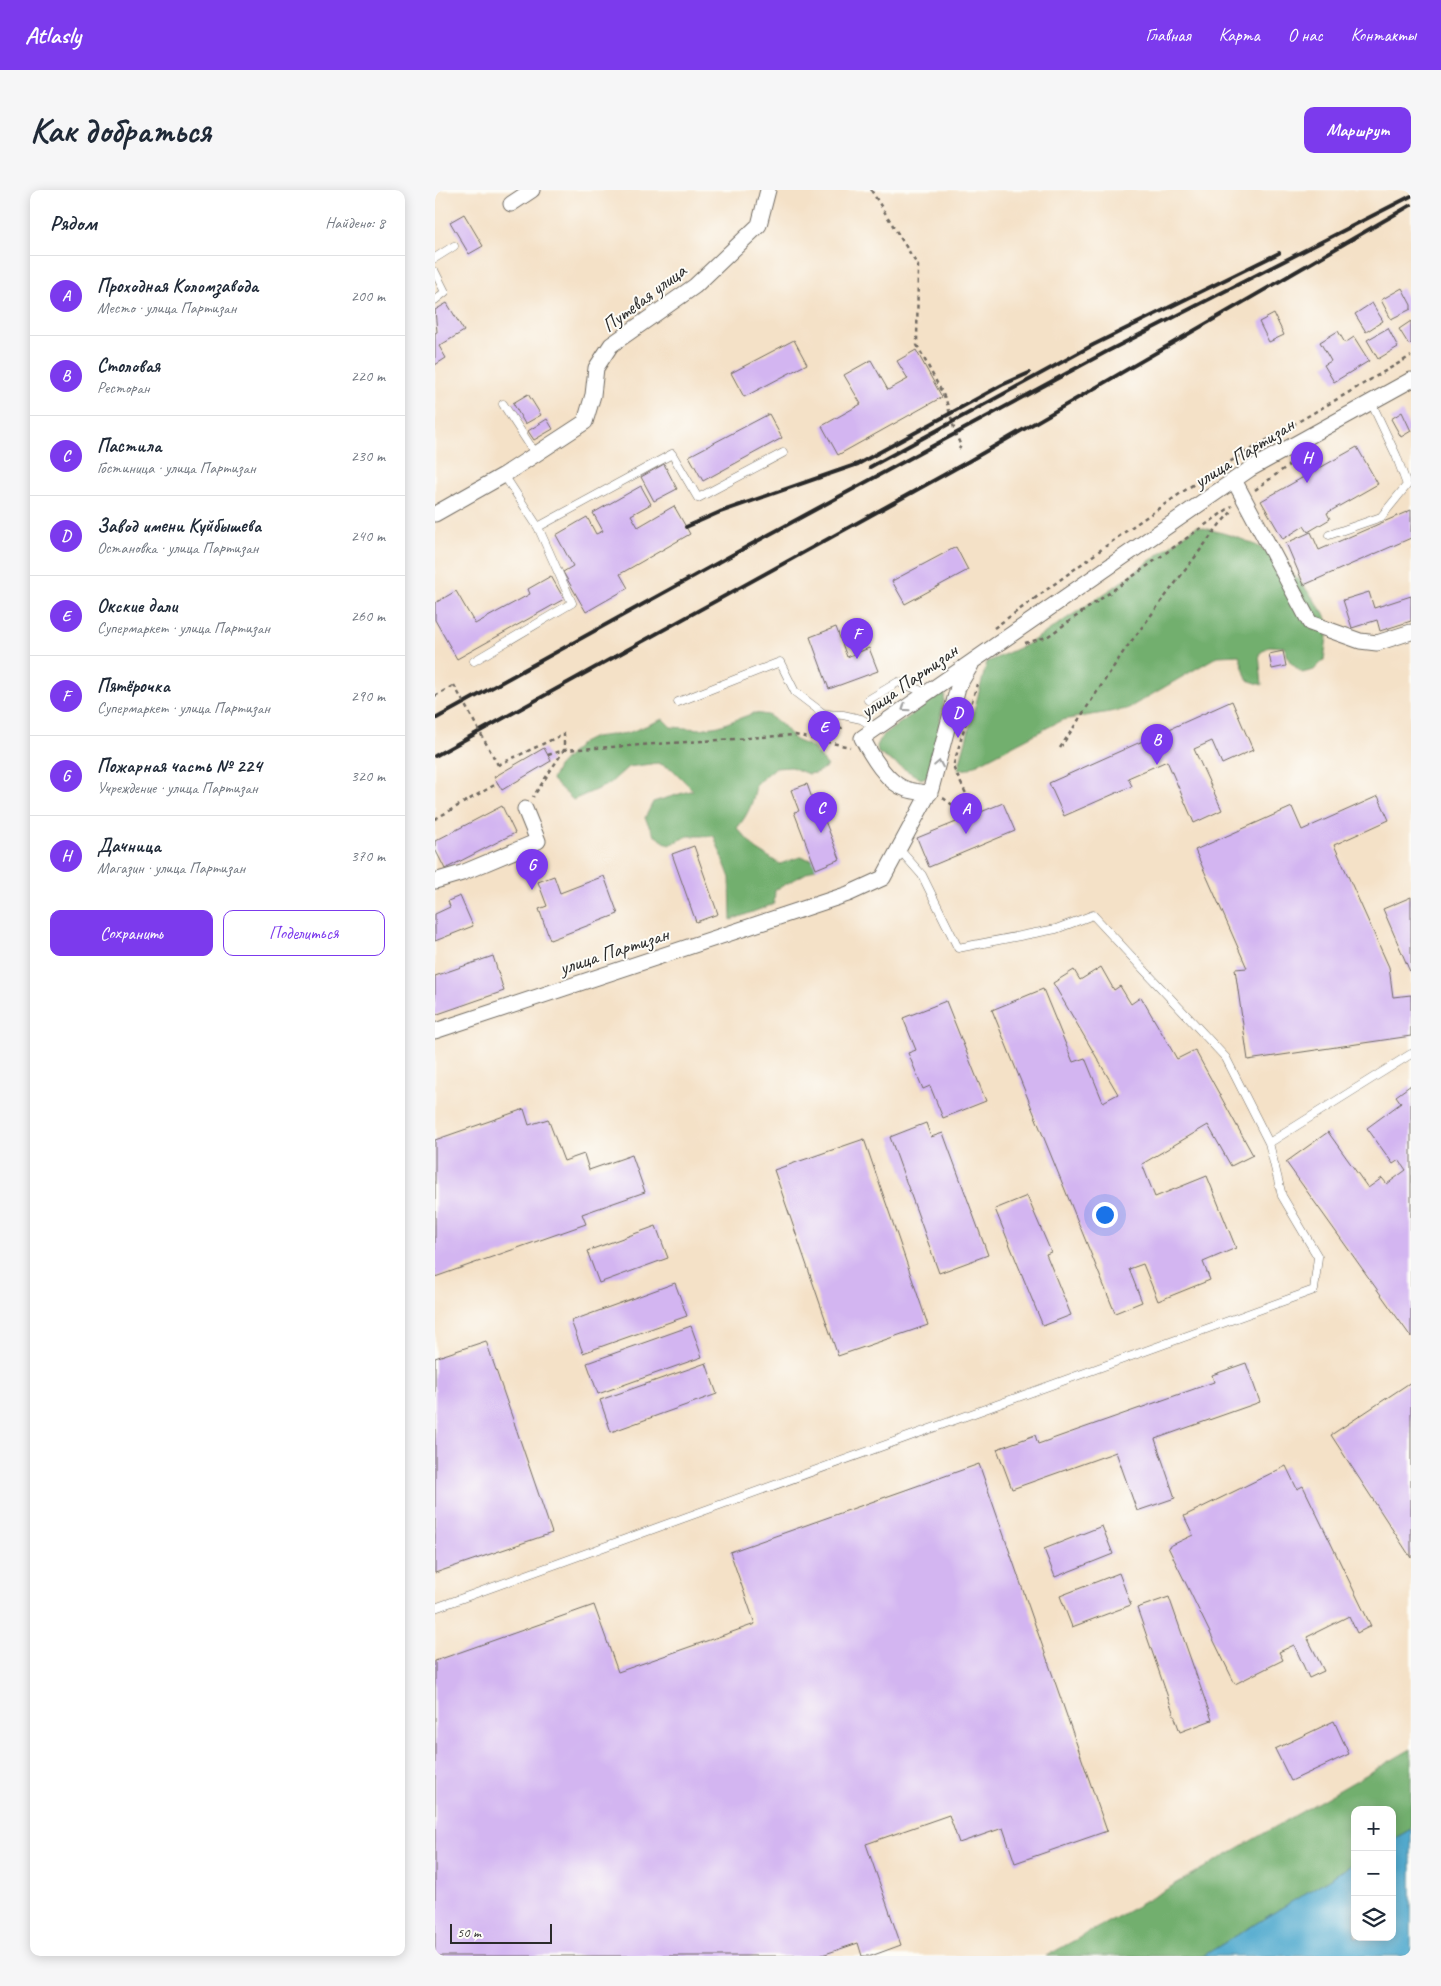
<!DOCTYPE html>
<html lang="ru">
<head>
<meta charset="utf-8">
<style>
  body { margin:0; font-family:Caveat,sans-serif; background:#f6f6f7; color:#1f2937 }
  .controls { position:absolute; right:15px; bottom:15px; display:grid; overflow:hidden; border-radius:10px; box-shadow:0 2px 12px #0003 }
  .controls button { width:45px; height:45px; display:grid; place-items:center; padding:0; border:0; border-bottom:1px solid #e0e1e3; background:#fff; color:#1f2937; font:25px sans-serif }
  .scale { position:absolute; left:15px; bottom:12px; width:102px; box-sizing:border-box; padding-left:5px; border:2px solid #2b2b2b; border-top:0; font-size:14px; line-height:18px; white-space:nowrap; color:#2b2b2b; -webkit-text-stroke:4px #fdfcf7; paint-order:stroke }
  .you { position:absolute; left:669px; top:1024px; width:18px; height:18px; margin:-12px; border:4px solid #fff; border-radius:50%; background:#1a73e8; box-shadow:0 0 0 8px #1a73e833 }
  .badge { display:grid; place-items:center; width:32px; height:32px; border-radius:50%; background:#7c3aed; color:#fff; font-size:16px; font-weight:700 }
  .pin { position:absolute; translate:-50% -41px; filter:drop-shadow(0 1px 2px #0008) }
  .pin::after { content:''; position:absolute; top:26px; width:18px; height:15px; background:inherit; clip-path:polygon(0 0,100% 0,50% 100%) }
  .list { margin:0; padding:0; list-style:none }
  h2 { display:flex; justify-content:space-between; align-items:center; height:65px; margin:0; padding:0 20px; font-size:21px }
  h2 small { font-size:16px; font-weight:400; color:#747a83 }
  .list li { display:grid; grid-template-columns:32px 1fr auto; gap:15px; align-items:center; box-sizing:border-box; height:80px; padding:0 20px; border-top:1px solid #e0e1e3 }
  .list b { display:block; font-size:19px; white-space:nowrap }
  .list p { margin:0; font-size:16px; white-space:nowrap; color:#747a83 }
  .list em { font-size:16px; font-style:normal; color:#747a83 }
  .actions { display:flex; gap:10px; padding:15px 20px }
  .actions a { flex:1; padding:11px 0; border:1px solid #7c3aed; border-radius:10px; text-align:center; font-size:18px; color:#7c3aed }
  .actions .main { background:#7c3aed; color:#fff }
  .icon { flex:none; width:28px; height:28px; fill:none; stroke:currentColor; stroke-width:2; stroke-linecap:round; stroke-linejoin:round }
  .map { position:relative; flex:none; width:976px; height:1766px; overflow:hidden; border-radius:10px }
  header { display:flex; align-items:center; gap:30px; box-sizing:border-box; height:70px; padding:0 25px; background:#7c3aed; color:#fff }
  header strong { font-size:24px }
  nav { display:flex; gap:28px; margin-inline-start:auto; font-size:18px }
  .intro { display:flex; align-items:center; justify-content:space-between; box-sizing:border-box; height:120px; padding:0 30px }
  h1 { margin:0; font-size:35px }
  .button { padding:12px 22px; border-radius:10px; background:#7c3aed; color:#fff; font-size:18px; font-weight:700 }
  main { display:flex; gap:30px; padding:0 30px }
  aside { flex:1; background:#fff; border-radius:10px; box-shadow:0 2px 12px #0003 }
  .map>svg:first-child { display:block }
  .forest { fill:#72af6e; stroke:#4e6d4c }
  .water { fill:#52abcf; stroke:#3e6b7d }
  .building { fill:#d3b5f1 }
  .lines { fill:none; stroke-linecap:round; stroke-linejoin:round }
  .service-casing { stroke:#716b62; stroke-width:9 }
  .minor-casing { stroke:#716b62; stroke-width:17 }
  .path { stroke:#716b62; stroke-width:2.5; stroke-dasharray:4 4; stroke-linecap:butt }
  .service { stroke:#fff; stroke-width:8 }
  .minor { stroke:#fff; stroke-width:15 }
  .rail { stroke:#2b2b2b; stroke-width:4 }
  .path-bridge { stroke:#716b62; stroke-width:2.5; stroke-dasharray:4 4; stroke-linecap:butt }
  .oneway { stroke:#a0a0a0 }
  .labels { text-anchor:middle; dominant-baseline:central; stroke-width:4; stroke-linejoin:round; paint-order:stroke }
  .street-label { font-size:20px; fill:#2b2b2b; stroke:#fdfcf7 }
</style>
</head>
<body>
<header>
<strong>Atlasly</strong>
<nav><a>Главная</a><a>Карта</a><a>О нас</a><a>Контакты</a></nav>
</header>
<div class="intro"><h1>Как добраться</h1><a class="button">Маршрут</a></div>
<main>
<aside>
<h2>Рядом<small>Найдено: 8</small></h2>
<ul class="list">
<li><span class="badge">A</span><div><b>Проходная Коломзавода</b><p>Место · улица Партизан</p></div><em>200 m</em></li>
<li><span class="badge">B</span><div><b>Столовая</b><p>Ресторан</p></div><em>220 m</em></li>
<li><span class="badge">C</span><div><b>Пастила</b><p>Гостиница · улица Партизан</p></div><em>230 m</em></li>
<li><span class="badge">D</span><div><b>Завод имени Куйбышева</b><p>Остановка · улица Партизан</p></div><em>240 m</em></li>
<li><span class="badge">E</span><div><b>Окские дали</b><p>Супермаркет · улица Партизан</p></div><em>260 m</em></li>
<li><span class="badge">F</span><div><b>Пятёрочка</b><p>Супермаркет · улица Партизан</p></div><em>290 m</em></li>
<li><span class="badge">G</span><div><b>Пожарная часть № 224</b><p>Учреждение · улица Партизан</p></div><em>320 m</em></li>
<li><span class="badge">H</span><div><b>Дачница</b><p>Магазин · улица Партизан</p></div><em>370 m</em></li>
</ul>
<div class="actions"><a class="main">Сохранить</a><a>Поделиться</a></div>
</aside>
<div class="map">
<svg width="976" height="1766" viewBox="0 0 976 1766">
  <rect width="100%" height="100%" fill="#fdfcf7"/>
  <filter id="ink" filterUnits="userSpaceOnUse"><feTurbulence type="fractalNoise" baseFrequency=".02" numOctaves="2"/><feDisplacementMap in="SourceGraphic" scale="10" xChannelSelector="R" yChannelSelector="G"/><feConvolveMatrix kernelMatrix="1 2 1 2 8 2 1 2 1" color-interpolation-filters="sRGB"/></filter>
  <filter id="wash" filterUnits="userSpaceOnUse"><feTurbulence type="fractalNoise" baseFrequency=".0096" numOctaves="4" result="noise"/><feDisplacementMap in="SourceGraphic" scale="20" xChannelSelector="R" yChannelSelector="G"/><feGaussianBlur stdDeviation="1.12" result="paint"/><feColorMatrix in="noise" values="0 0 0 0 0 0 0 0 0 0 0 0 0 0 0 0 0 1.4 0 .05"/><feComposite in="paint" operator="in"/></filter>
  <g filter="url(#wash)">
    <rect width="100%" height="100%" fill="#f4e1c7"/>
    <path class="forest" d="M762,336C779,341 798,345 814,352C850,368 874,400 894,432L889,470L879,480L867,483L855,472L849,457L834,456L824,464L827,495L812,490L804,465L783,466L692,519L627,530L533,579L523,580L552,472L593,454L678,398Z
      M511,500L495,581L491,587L486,589L443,563L442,556L447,546Z
      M319,523L333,525L346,534L360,550L377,557L393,576L381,583L373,584L356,577L340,578L321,594C319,611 313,625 302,638L321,659L345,674L365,667L390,673L340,700L339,714L296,730L295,688L279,646H253L234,655L219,645L210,628L218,612L258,600L237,579L223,573L193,577L174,594L138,610L117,590L123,577L145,554L159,547L193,543L228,529L236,537L265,539L284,536Z
      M976,1559V1639L957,1650V1620H920V1673L768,1766H611L704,1715Z"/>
    <path class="water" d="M976,1639V1766H768L920,1673V1747H957V1650Z"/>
    <g id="blocks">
      <path class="building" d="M29,24L48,56L34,64L15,32Z
        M967,98L976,115V119L956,129L946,110Z
        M12,113L29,141L4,156L11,168L0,175V143L2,142L0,120Z
        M937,113L948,131L931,142L920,124Z
        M839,124L849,145L834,152L824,132Z
        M976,131V153L974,155L964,139Z
        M953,138L963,157L943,169L932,150Z
        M903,141L910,153L919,147L934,171L899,192L889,175L896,171L885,152Z
        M359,150L372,174L309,207L296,183Z
        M481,160L507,207L403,265L387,236L426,214L409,185L436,170L453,200L473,189L462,171Z
        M93,204L106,225L90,234L78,213Z
        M967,222L976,241L966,247L956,229Z
        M334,224L347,248L268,291L254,266Z
        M112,229L118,239L99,250L93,241Z
        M922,257L943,294L892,323L895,329L873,342L869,336L848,349L826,311Z
        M229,274L242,299L219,311L206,287Z
        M206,296L216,314L196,325L203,337L239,316L255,344L185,384L193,398L151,422L128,382L138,376L121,345L152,327L161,344L168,341L158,323Z
        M976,320V348L869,395L851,353L876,342L884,360Z
        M521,357L533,380L470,414L457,391Z
        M116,386L129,409L22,469L0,430V413L21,401L40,434L95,404L93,399Z
        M934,402L939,418L976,406V431L945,441L942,430L917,438L908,410Z
        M401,437L412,467L434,458L443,481L394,499L375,447Z
        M848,461L851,476L837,479L834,464Z
        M797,511L818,560L787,574L777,551L759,559L787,620L759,633L732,571L693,588L697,596L629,626L614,593Z
        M109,558L116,571L67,600L59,587Z
        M372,594L379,614L383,613L405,669L381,679L359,622L364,621L356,600Z
        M943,606L954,630L899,655L954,777L958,807L976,805V846L813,870L800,779L812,778L760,660L857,617L867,640Z
        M568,613L580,641L494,677L482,648Z
        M67,616L80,643L10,679L0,659V651Z
        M259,656L283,724L261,732L237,664Z
        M119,686L125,703L169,686L183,724L115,750L104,719L112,716L103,692Z
        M25,706L38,736L0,751V724L15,717L13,711Z
        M976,707V784L948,719Z
        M58,766L69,801L0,825V786Z
        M666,777L679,800L685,796L696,814L706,807L742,869L760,860L818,965L796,976L773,935L707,974L720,1007L772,986L801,1058L768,1072L775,1090L723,1111L708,1074L694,1079L707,1112L680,1123L557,820L608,799L638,872L650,868L668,912L683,904L618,793L639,780L645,790Z
        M511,811L551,911L508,928L495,896L488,899L473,863L481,860L468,828Z
        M976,895V1147L851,972L893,942L933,998L947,988L952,994L971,980L964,970L958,974L932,938L966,913L961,906Z
        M89,919L94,935L113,929L129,971L149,964L154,980L197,965L210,1002L147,1024L151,1034L0,1087V950Z
        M491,933L496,947L508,943L553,1065L504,1083L455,947Z
        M429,949L493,1135L403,1166L339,980Z
        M592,1006L616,1062L611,1064L636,1125L608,1136L560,1019Z
        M221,1036L233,1068L164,1093L152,1061Z
        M240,1093L252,1126L148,1163L136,1131Z
        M256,1136L267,1167L163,1204L152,1173Z
        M51,1151L117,1343L0,1383V1168Z
        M271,1173L282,1204L176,1242L165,1210Z
        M811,1173L825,1212L720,1249L740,1308L702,1321L681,1262L577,1299L562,1259L600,1245L603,1254L779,1192L777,1185Z
        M976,1192V1368L896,1245Z
        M544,1274L672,1641L580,1673L568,1638L524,1653L514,1625L431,1654L466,1755L436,1766H427L423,1753L384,1766H0V1471L159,1415L183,1482L320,1434L295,1362Z
        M851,1276L862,1299L868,1296L936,1436L922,1443L914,1426L872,1447L889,1481L874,1488L859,1455L844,1462L848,1470L800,1494L733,1357L758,1345L749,1326Z
        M667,1336L678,1364L620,1387L609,1359Z
        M684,1383L696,1415L637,1437L625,1406Z
        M734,1407L777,1530L745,1542L702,1418Z
        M899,1531L914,1564L856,1591L840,1559Z"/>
    </g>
  </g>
  <g filter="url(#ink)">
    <use href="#blocks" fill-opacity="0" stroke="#716b62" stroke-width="1"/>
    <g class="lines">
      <g class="service-casing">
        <path id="service" d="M0,68L19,56
          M0,82L10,102L0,110
          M68,214L100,263
          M103,337L237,264L263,308L348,263
          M894,345L946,327L972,295L961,265L936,212
          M39,471L137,413L103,337L69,285
          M433,510L463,492L492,503
          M243,512L345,472L360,502L389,524L408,525L426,529L441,538
          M834,953L976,864
          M0,1418L879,1100L883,1067L847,1006L834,953L791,868L658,725L621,739L523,758L487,685L464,659"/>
      </g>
      <g class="minor-casing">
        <path id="minor" d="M76,14L97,0
          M799,290L875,433L925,451L942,453L976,442
          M0,324L69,285L150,232L158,205L161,178L176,155L260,96L324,35L333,0
          M495,603C487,602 478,602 471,599C452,593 436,565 427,548L815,279L976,190
          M0,691L27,683L103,651L90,619
          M0,841L413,704L448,688L496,599L523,497L536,475"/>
      </g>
      <path class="path" d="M436,0L483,76L482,155L511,210L521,245L526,256L524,259
        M820,300L854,275
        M599,409L694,339L772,285L976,166
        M559,438L599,409
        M590,453L612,447L797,316
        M0,506L19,495
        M382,549L411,536
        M625,558L689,461L785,334L799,319
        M113,565L129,560L360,545L415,557
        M63,575L129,544V560L98,607
        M508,608L530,624L539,620L518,577L542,494
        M0,629L63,593"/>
      <use href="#service" class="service"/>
      <use href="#minor" class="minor"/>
      <path class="rail" d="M435,277L658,155L844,63
        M251,337L285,322L423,274L567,195L594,183
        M0,529L326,349L671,162L976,6
        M0,566L534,271L976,15"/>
      <path class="path-bridge" d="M19,495L63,575"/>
    </g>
    <defs><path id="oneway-chevron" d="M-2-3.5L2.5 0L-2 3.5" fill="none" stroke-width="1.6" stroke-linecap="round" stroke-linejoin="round" transform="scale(1.25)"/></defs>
    <g class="oneway">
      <use href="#oneway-chevron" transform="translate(470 518) rotate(145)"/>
      <use href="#oneway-chevron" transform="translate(504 574) rotate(-79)"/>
    </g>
  </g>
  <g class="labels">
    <g class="street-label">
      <text transform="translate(209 108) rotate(-37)">Путевая улица</text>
      <text transform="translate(809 263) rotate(-32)">улица Партизан</text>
      <text transform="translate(474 491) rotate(-35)">улица Партизан</text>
      <text transform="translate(179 761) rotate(-18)">улица Партизан</text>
    </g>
  </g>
</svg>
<div class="controls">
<button>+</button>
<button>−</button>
<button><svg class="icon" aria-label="layers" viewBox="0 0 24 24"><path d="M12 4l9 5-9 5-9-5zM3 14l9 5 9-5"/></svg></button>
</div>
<div class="scale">50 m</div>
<div class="you"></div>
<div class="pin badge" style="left:531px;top:644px">A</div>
<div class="pin badge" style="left:722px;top:575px">B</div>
<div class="pin badge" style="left:386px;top:643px">C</div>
<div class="pin badge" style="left:523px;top:548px">D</div>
<div class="pin badge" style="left:389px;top:562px">E</div>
<div class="pin badge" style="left:422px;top:469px">F</div>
<div class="pin badge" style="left:97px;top:700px">G</div>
<div class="pin badge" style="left:872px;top:293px">H</div>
</div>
</main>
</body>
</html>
